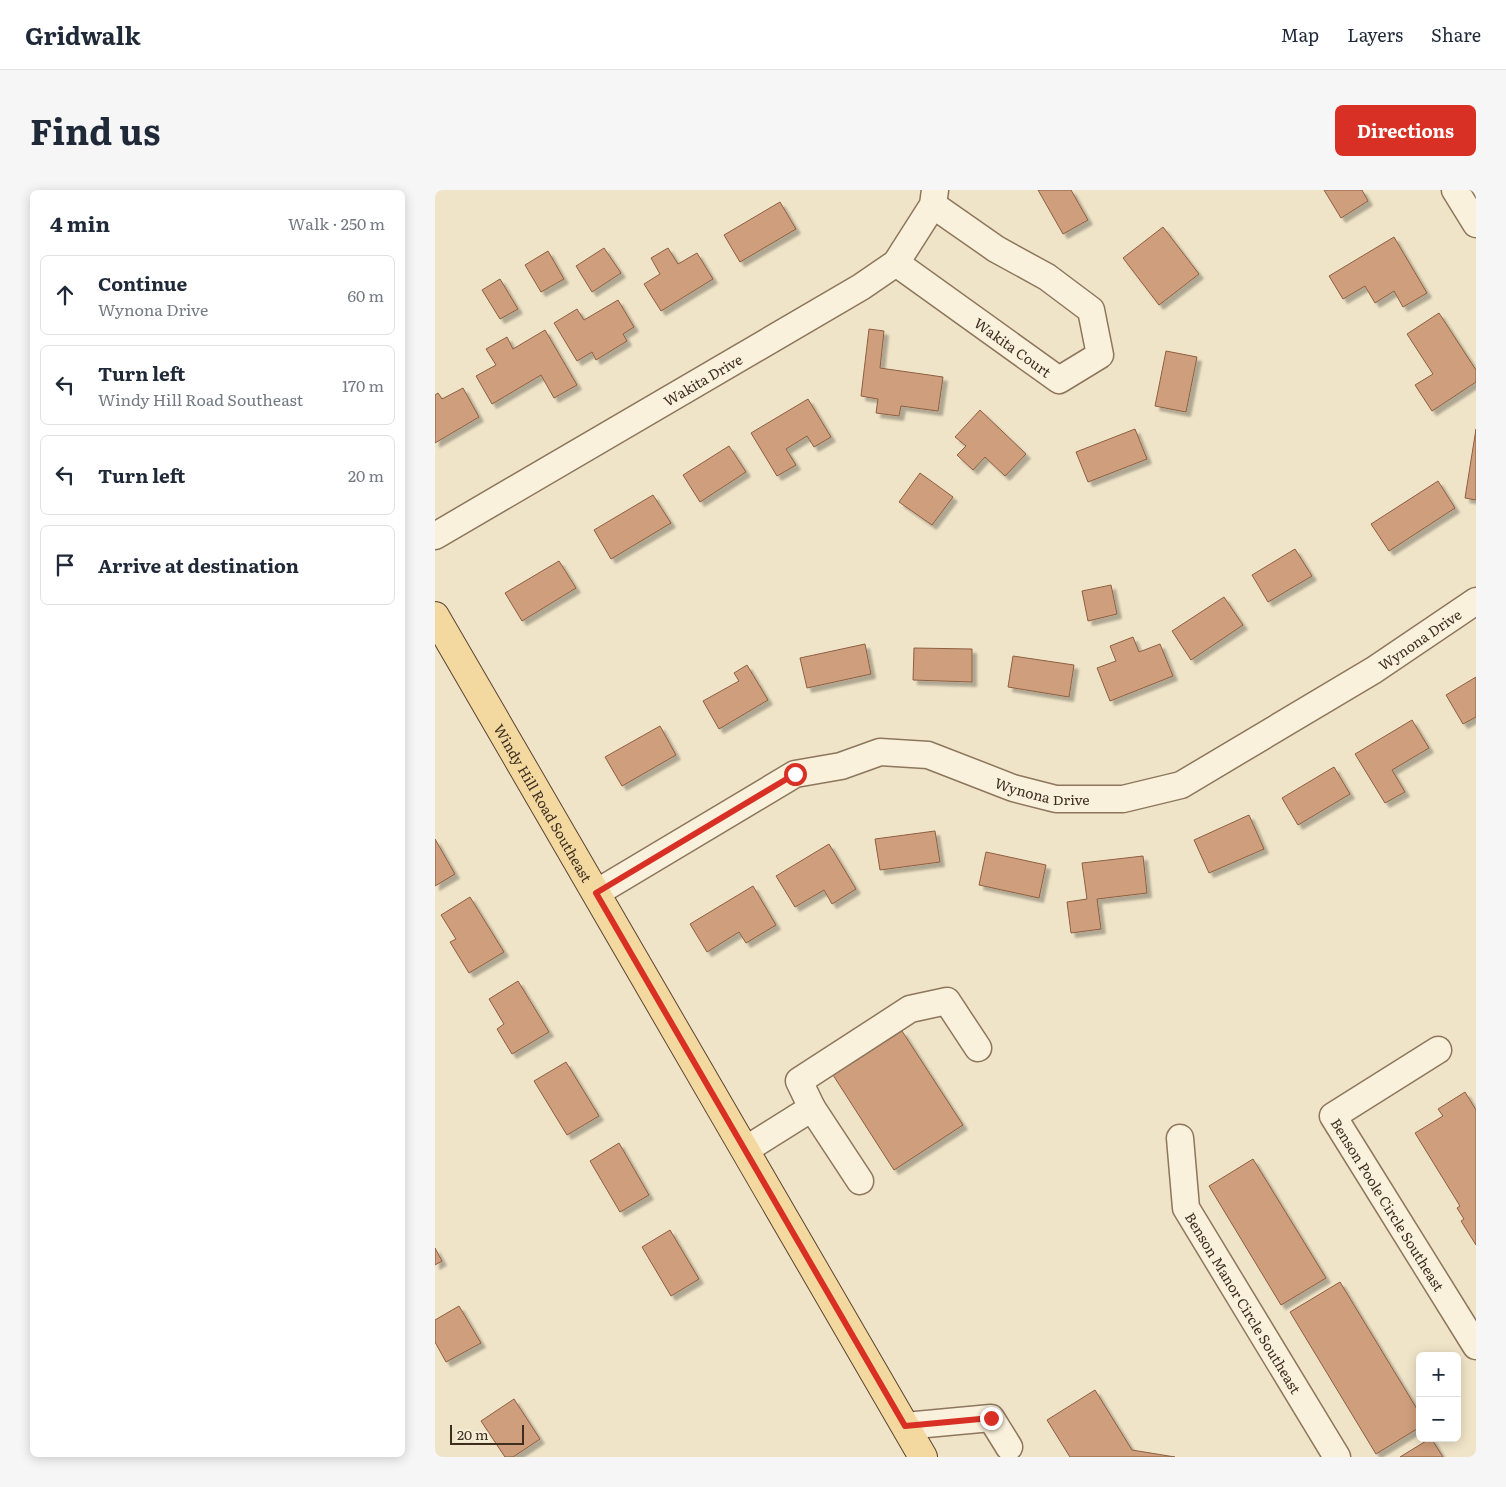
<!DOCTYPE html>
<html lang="en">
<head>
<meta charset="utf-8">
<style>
  body { margin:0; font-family:Literata,serif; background:#f6f6f7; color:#1f2937 }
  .controls { position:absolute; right:15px; bottom:15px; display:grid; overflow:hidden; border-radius:8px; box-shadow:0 2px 12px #0003 }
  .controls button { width:45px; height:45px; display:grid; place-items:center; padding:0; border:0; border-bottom:1px solid #e0e1e3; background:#fff; color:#1f2937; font:25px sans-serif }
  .scale { position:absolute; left:15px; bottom:12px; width:74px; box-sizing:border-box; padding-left:5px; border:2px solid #3d2e20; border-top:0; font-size:14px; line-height:18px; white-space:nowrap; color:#3d2e20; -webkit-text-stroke:4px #f7eed8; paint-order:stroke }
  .stop { position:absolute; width:15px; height:15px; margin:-11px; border:4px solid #d93025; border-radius:50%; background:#fff }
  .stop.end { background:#d93025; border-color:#fff; box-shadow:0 1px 5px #0008 }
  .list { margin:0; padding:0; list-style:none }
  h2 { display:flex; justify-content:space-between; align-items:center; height:65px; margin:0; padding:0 20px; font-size:21px }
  h2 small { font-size:16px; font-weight:400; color:#747a83 }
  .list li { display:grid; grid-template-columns:32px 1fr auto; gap:15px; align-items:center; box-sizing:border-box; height:80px; margin:0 10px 10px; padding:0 10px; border:1px solid #e0e1e3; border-radius:8px }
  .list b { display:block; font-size:19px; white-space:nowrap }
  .list p { margin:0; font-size:16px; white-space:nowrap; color:#747a83 }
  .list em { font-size:16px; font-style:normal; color:#747a83 }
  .icon { flex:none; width:28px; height:28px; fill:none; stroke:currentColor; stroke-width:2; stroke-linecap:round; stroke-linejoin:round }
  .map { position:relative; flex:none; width:1041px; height:1267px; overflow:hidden; border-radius:8px }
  header { display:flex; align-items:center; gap:30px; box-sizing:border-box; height:70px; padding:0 25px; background:#fff; border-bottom:1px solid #e0e1e3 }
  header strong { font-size:24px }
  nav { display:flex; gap:28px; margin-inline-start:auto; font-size:18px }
  .intro { display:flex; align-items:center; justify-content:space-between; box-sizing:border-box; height:120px; padding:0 30px }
  h1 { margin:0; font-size:35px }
  .button { padding:12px 22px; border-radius:8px; background:#d93025; color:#fff; font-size:18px; font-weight:700 }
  main { display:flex; gap:30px; padding:0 30px }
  aside { flex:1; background:#fff; border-radius:8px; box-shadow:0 2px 12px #0003 }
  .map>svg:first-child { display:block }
  .building { fill:#cf9f7d; stroke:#8d5f41; filter:url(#shadow) }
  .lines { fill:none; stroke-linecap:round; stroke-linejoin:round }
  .minor-casing { stroke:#8d765c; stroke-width:29 }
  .major-casing { stroke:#5b4430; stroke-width:30 }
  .minor { stroke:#faf1dc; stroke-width:26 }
  .major { stroke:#f3d9a0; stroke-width:28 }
  .route { stroke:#d93025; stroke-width:6 }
  .labels { text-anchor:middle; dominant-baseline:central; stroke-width:4; stroke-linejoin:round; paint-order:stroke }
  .street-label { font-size:14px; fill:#3d2e20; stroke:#f7eed8 }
</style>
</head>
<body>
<header>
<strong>Gridwalk</strong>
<nav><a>Map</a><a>Layers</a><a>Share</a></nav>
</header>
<div class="intro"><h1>Find us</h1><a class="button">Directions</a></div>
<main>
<aside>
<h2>4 min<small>Walk · 250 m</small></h2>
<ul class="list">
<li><svg class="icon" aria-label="ahead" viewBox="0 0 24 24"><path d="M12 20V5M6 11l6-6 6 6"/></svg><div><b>Continue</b><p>Wynona Drive</p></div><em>60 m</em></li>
<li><svg class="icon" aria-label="left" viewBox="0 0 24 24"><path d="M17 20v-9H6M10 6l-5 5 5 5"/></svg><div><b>Turn left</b><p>Windy Hill Road Southeast</p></div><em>170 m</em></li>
<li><svg class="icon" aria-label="left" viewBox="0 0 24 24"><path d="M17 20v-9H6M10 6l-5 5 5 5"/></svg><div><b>Turn left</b></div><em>20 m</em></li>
<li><svg class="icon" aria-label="arrive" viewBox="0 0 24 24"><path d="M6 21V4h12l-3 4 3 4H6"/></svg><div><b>Arrive at destination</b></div></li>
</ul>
</aside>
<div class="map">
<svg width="1041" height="1267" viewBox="0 0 1041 1267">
  <defs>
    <filter id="shadow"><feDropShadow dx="4.5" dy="4.5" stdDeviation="1" flood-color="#0004"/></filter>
  </defs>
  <rect width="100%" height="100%" fill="#f0e4c8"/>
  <path class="building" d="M603,0H636L653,30L628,44Z
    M889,0H927L933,11L906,28Z
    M345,12L361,39L305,72L289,45Z
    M728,37L764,84L724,115L688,68Z
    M959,47L992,103L968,117L959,101L940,113L930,96L908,109L894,86Z
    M169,58L186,83L157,102L141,76Z
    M233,58L243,74L262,63L278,89L226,121L209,94L225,84L216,68Z
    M113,61L129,89L106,102L90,75Z
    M65,89L83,119L65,129L47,100Z
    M183,110L199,137L188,144L192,151L161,170L157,162L142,171L119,133L142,119L149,130Z
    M1004,123L1041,180V192L997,221L980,195L998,184L972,144Z
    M434,139L449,141L445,178L508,187L503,221L466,216L464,226L441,223L443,209L426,206Z
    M110,140L142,195L119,208L106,185L57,214L41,186L61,175L51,159L72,147L78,159Z
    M731,161L762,167L751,222L720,216Z
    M28,198L44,227L0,253V205L3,203L7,209Z
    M373,209L396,247L379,257L372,246L351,259L361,275L342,286L316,243Z
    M545,220L591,264L570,286L550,267L538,280L522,265L531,256L520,247Z
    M700,239L712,269L653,292L641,262Z
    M1041,239V310L1030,308Z
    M294,256L311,282L265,312L248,285Z
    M485,283L518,307L497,335L464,312Z
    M1003,291L1020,318L954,361L936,334Z
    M218,305L236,333L176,369L159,340Z
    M860,359L877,386L833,412L817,385Z
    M124,371L141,398L87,431L70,403Z
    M676,395L682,424L653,431L647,401Z
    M789,407L808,435L756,470L737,441Z
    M698,447L704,462L725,454L738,486L675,511L662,478L681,471L675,456Z
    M430,454L436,484L372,498L365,468Z
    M479,458L537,459V492L478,490Z
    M578,466L639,475L634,507L573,497Z
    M312,475L333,510L284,539L268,511L304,491L299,483Z
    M1041,487V527L1028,534L1011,505Z
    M977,530L994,558L957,580L970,602L950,613L920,564Z
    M225,536L241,565L187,596L170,567Z
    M899,577L915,604L863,635L847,608Z
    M814,625L829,659L774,683L759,650Z
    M500,641L505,672L445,680L440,649Z
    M0,649L20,684L0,696Z
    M394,654L421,699L397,714L389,700L360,717L341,686Z
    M551,662L611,675L604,708L544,695Z
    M708,666L712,703L662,709L666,739L636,743L632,712L652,709L647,673Z
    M318,696L341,735L311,753L304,742L272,762L255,734Z
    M35,707L69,762L34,783L15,752L21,749L6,725Z
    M83,791L114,842L77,864L62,839L69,834L54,809Z
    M467,841L528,935L459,980L398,885Z
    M131,872L164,926L132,945L99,891Z
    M1030,902L1041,920V1055L1026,1031L1029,1029L1022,1018L1025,1016L980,943L1008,926L1003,919Z
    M184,953L214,1005L185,1022L155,971Z
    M818,969L891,1088L846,1115L774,996Z
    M235,1040L264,1089L236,1106L207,1057Z
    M0,1058L7,1071L0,1075Z
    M905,1092L985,1224V1237L941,1264L855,1122Z
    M24,1116L46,1153L11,1172L0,1152V1130Z
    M660,1200L697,1260L740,1267H635L612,1230Z
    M79,1209L105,1249L78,1267H70L46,1231Z
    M996,1248L1008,1267H965Z"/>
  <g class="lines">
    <g class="minor-casing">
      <g id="minor">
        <path d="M1020,0L1041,34"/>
        <path id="s1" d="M461,73L624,190L665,165L656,120L612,87L561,59L498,15"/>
        <path id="s2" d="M0,346L426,97L461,73L498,15L500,0"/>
        <path id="s3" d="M161,703L360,584L406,576L445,562L493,565L578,598L621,609H688L746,595L939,480L1041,411"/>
        <path id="s4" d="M1003,860L898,926L1041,1156"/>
        <path d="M377,918L425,991"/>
        <path id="s5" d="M745,948L751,1018L902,1267"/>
        <path d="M310,960L377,918L364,891L475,819L512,811L543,858"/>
        <path d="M470,1236L556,1228L574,1257"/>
      </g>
    </g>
    <g class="major-casing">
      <g id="major">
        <path id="s6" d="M0,426L488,1267"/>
      </g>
    </g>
    <use href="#minor" class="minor"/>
    <use href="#major" class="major"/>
  </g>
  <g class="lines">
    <path class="route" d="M360,584L161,703L470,1236L556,1228"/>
  </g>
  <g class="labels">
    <g class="street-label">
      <text stroke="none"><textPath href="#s1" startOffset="144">Wakita Court</textPath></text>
      <text stroke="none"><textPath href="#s2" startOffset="310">Wakita Drive</textPath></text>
      <text stroke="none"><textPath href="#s3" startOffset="910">Wynona Drive</textPath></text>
      <text stroke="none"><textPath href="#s3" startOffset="489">Wynona Drive</textPath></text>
      <text stroke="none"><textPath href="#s6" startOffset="216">Windy Hill Road Southeast</textPath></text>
      <text stroke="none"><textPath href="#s4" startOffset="228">Benson Poole Circle Southeast</textPath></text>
      <text stroke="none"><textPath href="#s5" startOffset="181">Benson Manor Circle Southeast</textPath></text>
    </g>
  </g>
</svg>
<div class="controls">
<button>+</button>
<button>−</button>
</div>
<div class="scale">20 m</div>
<div class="stop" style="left:360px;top:584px"></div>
<div class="stop end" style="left:556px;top:1228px"></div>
</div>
</main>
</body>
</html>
